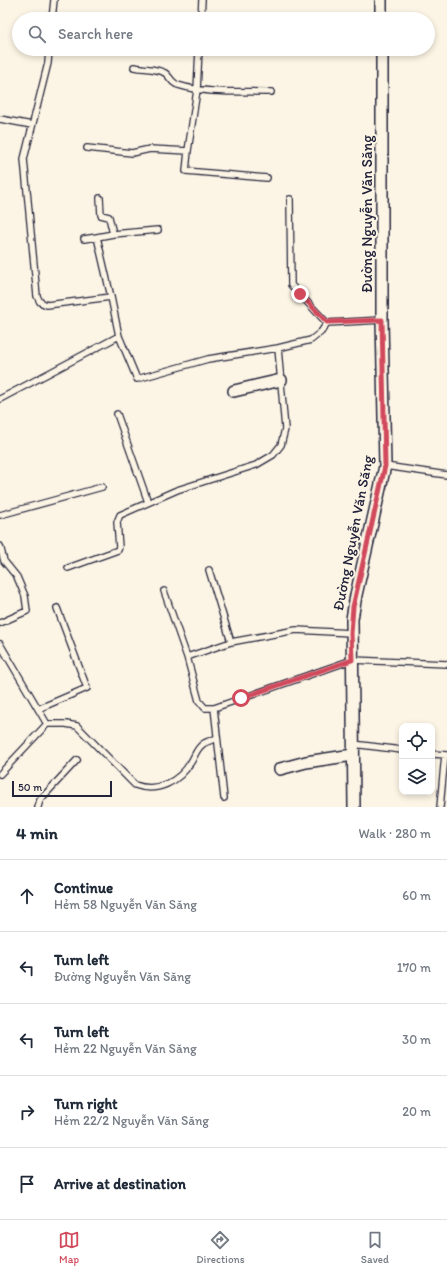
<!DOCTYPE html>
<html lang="en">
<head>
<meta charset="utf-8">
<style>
  body { margin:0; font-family:Itim,sans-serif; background:#f2f2f3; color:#1f2937 }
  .controls { position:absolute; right:12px; bottom:12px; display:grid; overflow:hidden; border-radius:8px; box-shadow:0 2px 6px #0003 }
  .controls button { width:36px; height:36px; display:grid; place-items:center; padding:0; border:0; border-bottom:1px solid #e0e1e3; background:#fff; color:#1f2937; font:20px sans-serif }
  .scale { position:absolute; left:12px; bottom:10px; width:100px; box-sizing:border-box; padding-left:4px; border:2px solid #22223b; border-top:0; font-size:11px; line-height:14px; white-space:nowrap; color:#22223b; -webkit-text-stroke:3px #fcf5e5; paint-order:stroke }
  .stop { position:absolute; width:12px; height:12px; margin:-9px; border:3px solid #d1495b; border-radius:50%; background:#fff }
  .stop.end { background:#d1495b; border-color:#fff; box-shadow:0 1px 4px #0008 }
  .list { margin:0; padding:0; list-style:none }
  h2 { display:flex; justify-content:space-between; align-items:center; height:52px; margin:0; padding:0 16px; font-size:17px }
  h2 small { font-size:13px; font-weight:400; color:#747a83 }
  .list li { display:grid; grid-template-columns:26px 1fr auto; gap:12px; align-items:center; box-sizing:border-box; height:72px; padding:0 16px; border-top:1px solid #e0e1e3 }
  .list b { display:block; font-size:15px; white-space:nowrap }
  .list p { margin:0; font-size:13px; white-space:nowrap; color:#747a83 }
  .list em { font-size:13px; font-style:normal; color:#747a83 }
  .icon { flex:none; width:22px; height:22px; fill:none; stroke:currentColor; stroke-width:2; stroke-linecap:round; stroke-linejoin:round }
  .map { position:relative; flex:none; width:447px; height:807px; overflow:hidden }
  .search { position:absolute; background:#fff; box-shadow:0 2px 6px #0003; left:12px; right:12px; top:12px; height:44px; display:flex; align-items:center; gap:10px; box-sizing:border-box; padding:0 14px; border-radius:22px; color:#747a83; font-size:15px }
  .sheet { height:412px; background:#fff }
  nav { display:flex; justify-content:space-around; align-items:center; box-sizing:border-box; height:56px; border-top:1px solid #e0e1e3; background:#fff; font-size:11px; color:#747a83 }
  nav a { display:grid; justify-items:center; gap:2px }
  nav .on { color:#d1495b }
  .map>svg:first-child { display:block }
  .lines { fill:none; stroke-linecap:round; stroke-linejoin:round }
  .lane-casing { stroke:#22223b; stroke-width:8 }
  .street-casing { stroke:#22223b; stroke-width:14 }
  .lane { stroke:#fcf5e5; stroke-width:5.5 }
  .street { stroke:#fcf5e5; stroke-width:11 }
  .route { stroke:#d1495b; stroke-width:5 }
  .labels { text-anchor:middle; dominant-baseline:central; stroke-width:4; stroke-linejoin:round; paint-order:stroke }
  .street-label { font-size:15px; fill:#22223b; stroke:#fcf5e5 }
</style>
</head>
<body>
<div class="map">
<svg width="447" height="807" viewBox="0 0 447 807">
  <rect width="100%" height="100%" fill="#fcf5e5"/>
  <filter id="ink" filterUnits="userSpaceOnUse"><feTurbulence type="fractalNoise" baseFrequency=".025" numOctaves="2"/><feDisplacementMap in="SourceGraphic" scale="8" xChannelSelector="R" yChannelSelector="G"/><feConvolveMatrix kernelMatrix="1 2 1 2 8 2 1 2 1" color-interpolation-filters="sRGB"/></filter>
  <g filter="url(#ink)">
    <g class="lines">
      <g class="lane-casing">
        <path id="lane" d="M52,19L54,0
          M201,19L202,0
          M49,49L48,63L24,159L37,296L40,302L47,305L111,297L119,336L137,379L208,359L278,348L311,340L321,332L327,323L382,320
          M134,67C143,69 157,68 165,73C170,76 171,83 178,85C206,94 241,91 271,92
          M0,119L32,125
          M87,148L132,153L150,149L188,151L197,90L199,49
          M188,151L186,171L267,178
          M100,198L101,215L109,217L113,234
          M290,199L291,285L327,323
          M97,237L113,234L158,230
          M84,239L97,237L111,297
          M0,399L119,336
          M117,414L148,502
          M385,466L447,475
          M0,515L102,487
          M0,546L4,561L17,577L25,596L27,611L0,623
          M68,568L118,550L119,547L117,522L120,515L177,490L256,465L273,455L281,445L285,429L278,348
          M209,570L231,642
          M164,591L187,657L199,701L205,708H214L352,660L447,664
          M0,644L47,724
          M187,657L231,642L296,630L351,633
          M214,708L224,798
          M38,709L87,688L57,608
          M47,724H66L77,726L135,785C157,793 179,782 191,762C195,756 196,749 203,744C207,741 213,740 217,738
          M353,744L402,750
          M432,754L447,755
          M0,774L47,724
          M38,807L40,800L77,760
          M440,807L445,755"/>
      </g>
      <g class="street-casing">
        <path id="street" d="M381,0V19
          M234,391L281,380
          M280,769L306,762L353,755
          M354,807L352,619L356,595L385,466L382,320V49"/>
      </g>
      <use href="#lane" class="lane"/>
      <use href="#street" class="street"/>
    </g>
  </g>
  <g class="lines" filter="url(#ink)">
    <path class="route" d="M241,698L352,660L351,633L353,607L385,466L382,320L327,322L300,294"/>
  </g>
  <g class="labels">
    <g class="street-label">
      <text transform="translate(367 214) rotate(-90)">Đường Nguyễn Văn Săng</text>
      <text transform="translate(353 533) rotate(-79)">Đường Nguyễn Văn Săng</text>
    </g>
  </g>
</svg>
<div class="controls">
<button><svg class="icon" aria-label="locate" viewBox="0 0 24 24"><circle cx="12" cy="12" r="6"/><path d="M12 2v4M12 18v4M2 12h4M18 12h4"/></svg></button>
<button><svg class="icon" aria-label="layers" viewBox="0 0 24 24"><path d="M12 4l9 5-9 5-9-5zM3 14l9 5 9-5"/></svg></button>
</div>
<div class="scale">50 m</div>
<div class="stop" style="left:241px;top:698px"></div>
<div class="stop end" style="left:300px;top:294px"></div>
<div class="search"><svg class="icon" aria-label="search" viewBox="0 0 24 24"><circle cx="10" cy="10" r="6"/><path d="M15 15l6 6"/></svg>Search here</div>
</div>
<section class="sheet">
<h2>4 min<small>Walk · 280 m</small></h2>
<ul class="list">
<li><svg class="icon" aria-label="ahead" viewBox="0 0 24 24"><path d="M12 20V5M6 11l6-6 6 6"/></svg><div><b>Continue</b><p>Hẻm 58 Nguyễn Văn Săng</p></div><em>60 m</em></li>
<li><svg class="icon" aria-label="left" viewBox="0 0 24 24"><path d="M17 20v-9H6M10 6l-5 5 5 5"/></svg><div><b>Turn left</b><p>Đường Nguyễn Văn Săng</p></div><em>170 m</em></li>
<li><svg class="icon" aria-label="left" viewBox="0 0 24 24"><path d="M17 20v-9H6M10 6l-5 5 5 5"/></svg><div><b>Turn left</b><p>Hẻm 22 Nguyễn Văn Săng</p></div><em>30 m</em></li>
<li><svg class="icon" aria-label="right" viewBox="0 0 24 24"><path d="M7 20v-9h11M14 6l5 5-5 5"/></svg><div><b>Turn right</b><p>Hẻm 22/2 Nguyễn Văn Săng</p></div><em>20 m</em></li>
<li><svg class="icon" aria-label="arrive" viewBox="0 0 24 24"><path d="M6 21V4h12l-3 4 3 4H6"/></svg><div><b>Arrive at destination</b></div></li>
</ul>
</section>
<nav>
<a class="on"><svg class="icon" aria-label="map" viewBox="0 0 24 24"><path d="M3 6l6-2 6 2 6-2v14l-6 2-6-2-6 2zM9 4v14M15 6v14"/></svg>Map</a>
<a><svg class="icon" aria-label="directions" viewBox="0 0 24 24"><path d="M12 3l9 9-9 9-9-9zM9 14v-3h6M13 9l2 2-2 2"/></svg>Directions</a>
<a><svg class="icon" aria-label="saved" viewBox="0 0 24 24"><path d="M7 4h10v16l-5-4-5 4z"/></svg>Saved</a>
</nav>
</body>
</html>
